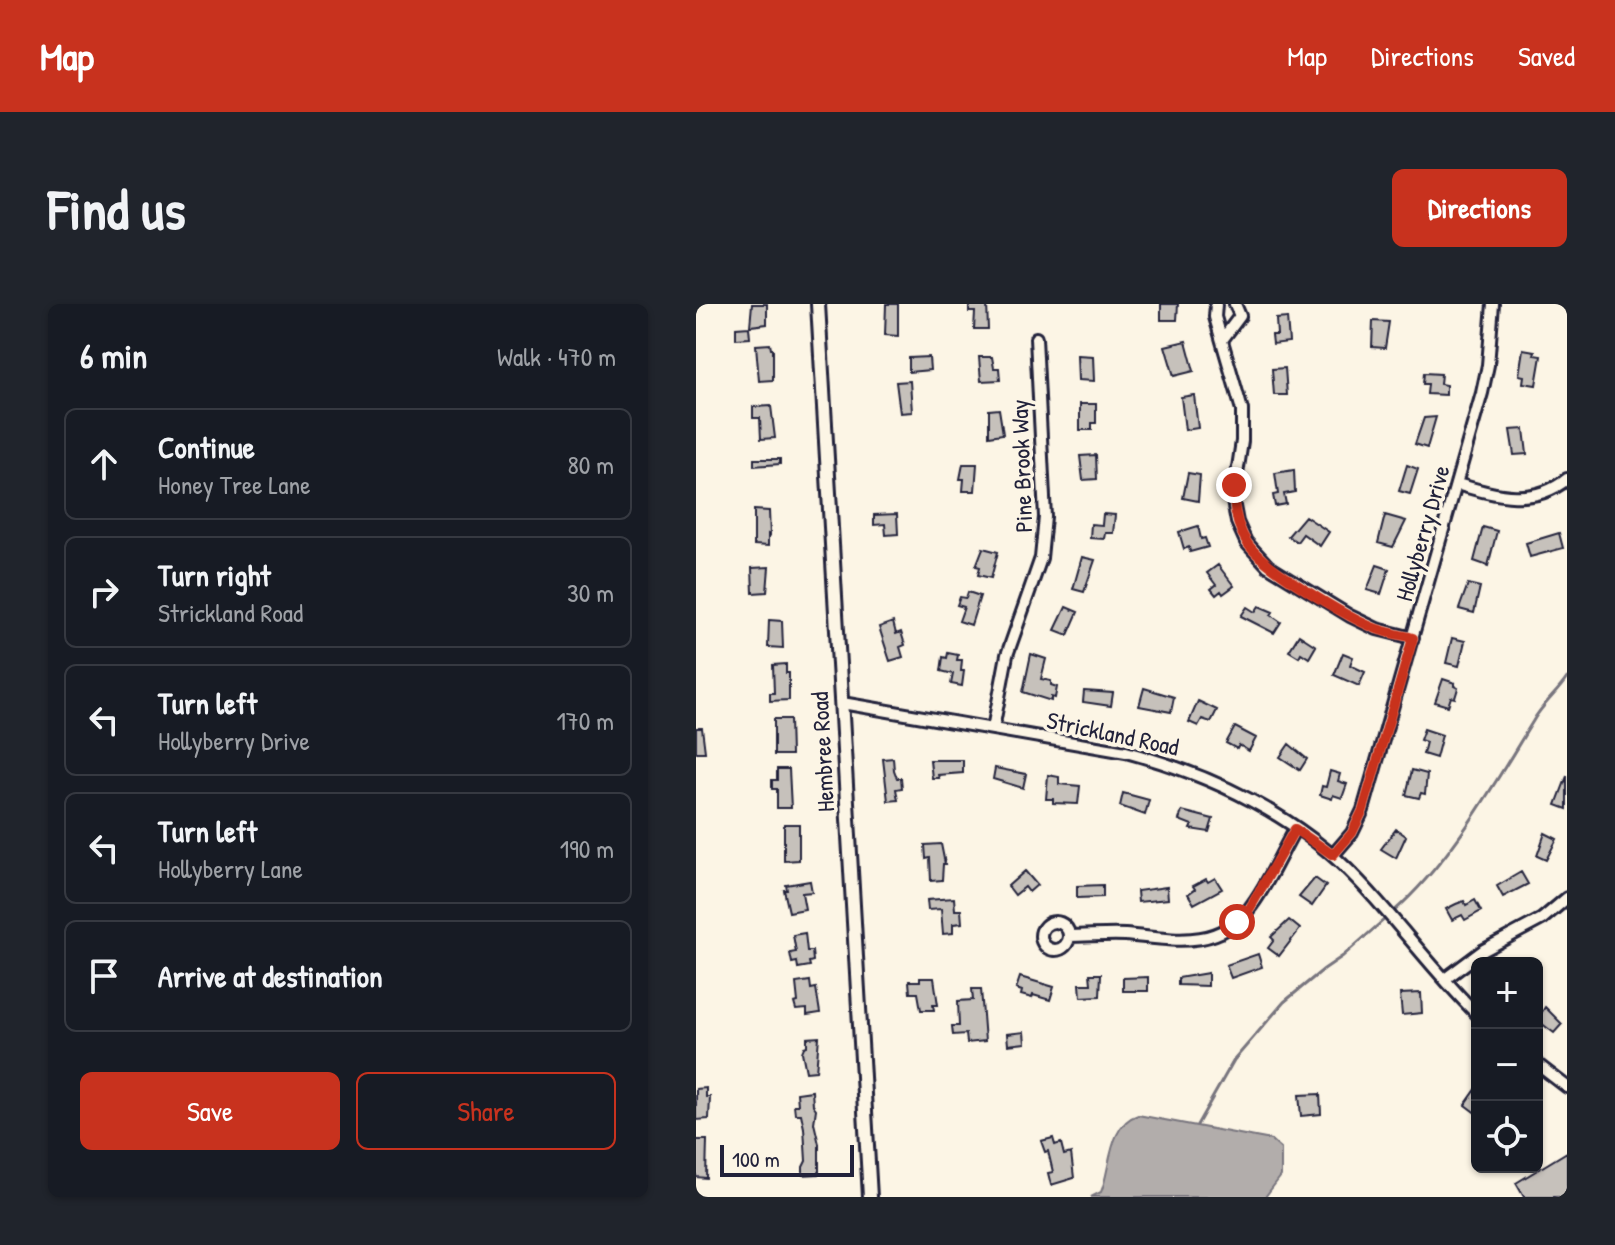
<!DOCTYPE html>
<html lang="en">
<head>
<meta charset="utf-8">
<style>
  body { margin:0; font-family:"Patrick Hand",sans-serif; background:#20242c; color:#f1f3f6 }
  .controls { position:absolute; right:24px; bottom:24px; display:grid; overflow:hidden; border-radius:12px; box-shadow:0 2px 6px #0004 }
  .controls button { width:72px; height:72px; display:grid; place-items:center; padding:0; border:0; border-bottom:2px solid #363941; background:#171b24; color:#f1f3f6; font:40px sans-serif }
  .scale { position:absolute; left:24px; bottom:20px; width:134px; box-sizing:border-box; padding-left:8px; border:4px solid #22223b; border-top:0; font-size:22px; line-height:28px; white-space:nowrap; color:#22223b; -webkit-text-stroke:6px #fcf5e5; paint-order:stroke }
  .stop { position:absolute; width:24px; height:24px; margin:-18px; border:6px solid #c8321e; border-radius:50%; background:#fff }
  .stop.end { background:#c8321e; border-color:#fff; box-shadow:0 2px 8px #0008 }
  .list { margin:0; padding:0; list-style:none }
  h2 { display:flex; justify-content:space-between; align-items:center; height:104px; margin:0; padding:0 32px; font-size:34px }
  h2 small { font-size:26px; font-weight:400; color:#9ea1a6 }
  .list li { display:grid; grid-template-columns:52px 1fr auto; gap:24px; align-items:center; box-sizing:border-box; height:112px; margin:0 16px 16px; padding:0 16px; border:2px solid #363941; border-radius:12px }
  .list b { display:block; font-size:30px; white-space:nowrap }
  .list p { margin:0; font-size:26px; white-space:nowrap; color:#9ea1a6 }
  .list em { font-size:26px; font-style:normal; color:#9ea1a6 }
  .actions { display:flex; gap:16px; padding:24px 32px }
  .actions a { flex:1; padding:18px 0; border:2px solid #c8321e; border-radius:12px; text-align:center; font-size:28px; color:#c8321e }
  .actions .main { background:#c8321e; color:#fff }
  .icon { flex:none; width:44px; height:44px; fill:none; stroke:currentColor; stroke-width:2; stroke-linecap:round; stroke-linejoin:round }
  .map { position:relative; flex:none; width:871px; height:893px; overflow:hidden; border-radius:12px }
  header { display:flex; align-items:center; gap:48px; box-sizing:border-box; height:112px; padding:0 40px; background:#c8321e; color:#fff }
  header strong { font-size:38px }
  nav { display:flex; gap:44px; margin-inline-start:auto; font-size:28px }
  .intro { display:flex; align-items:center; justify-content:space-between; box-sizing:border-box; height:192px; padding:0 48px }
  h1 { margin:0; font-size:56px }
  .button { padding:20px 36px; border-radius:12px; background:#c8321e; color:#fff; font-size:28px; font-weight:700 }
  main { display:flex; gap:48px; padding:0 48px }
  aside { flex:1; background:#171b24; border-radius:12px; box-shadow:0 2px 6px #0004 }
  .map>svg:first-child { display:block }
  .water { fill:#b2adab; stroke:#78757e; stroke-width:2 }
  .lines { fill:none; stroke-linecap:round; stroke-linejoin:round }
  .stream { stroke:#78757e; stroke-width:3 }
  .building { fill:#c6c1bb; stroke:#22223b; stroke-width:2 }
  .minor-casing { stroke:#22223b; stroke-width:16 }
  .tertiary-casing { stroke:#22223b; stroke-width:18 }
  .minor { stroke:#fcf5e5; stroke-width:10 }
  .tertiary { stroke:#fcf5e5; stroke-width:12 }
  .route { stroke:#c8321e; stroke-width:10 }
  .labels { text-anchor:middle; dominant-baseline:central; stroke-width:7; stroke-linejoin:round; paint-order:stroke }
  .street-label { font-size:24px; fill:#22223b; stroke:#fcf5e5 }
</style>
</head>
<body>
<header>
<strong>Map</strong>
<nav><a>Map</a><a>Directions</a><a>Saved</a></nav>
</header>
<div class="intro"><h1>Find us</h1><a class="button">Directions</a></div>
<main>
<aside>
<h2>6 min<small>Walk · 470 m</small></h2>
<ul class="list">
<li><svg class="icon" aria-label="ahead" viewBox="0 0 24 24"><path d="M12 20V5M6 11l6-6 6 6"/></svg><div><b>Continue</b><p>Honey Tree Lane</p></div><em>80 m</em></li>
<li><svg class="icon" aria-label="right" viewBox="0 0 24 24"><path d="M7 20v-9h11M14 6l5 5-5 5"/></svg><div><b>Turn right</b><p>Strickland Road</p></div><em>30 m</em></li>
<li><svg class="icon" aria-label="left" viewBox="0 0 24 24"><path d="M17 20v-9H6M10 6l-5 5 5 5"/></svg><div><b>Turn left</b><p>Hollyberry Drive</p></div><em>170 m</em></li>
<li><svg class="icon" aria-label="left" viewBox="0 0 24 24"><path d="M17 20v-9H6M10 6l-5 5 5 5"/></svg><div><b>Turn left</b><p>Hollyberry Lane</p></div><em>190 m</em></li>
<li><svg class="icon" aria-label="arrive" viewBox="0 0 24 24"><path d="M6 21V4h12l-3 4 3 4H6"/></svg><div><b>Arrive at destination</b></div></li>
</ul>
<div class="actions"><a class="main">Save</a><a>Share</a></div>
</aside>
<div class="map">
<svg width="871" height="893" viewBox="0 0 871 893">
  <rect width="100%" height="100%" fill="#fcf5e5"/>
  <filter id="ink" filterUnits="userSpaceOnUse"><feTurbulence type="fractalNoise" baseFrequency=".0125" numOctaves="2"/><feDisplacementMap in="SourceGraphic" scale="16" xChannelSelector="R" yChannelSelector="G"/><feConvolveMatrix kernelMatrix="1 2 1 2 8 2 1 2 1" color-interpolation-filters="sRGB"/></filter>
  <g filter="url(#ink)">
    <path class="water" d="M442,811L575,836L585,845V872L569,893H395L405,888C415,865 412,820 442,811Z"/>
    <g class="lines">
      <path class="stream" d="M696,609C754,559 797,482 837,417C846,401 861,389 871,374
        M501,821L538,756L588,698L628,665L647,652L690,614"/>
    </g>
    <path class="building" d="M56,0H71V20L54,22Z
      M190,0H202V32L189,31Z
      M273,0H291L292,25H278L279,8H273Z
      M465,0H482L481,16H465Z
      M591,14L593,38L577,40L576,31H581L580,15Z
      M677,17L693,18L689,44L676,43Z
      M53,23L54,34L40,35V24Z
      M490,37L498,67L478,72L469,42Z
      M74,40L75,45H77V76L63,77L60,41Z
      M827,45L839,47L838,51L845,52L840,81L827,79L828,72L823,71Z
      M381,51L397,52L398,77L382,76Z
      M233,53L234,66L213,68V54Z
      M283,53H296L298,64H303L304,76L285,77Z
      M589,64L591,91H578L576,65Z
      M728,69L745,70L744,80L750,81V91L731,90L732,80H727Z
      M214,77L216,108L204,109L200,78Z
      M498,91L502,124L489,126L485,93Z
      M384,100H400V119H396V126H384Z
      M75,102L79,134L65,135L64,114H57V103Z
      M303,105L307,130L293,132V106Z
      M740,113L731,144L719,140L728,114Z
      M828,125L831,150L818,151L814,126Z
      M400,151L401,175L387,176L384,152Z
      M58,155H84V160L58,162Z
      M267,160H281L279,187H267L268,175H264Z
      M711,161L722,165L714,190L703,187Z
      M598,166L599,188L588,190L590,200L579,202L577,191L582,190L579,169Z
      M492,169L504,171L502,197L487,194Z
      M58,206L73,207L74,231L72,230V242L58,241Z
      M201,210L202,230L190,231L189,220L178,221V211Z
      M407,210L419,211L417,229H409L408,235L394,234L395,220L406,221Z
      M689,211L710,217L697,243L682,239Z
      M609,212L633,228L624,242L607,230L601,238L592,232Z
      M502,222L505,235L509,234L512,243L494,248L493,243L488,245L483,228Z
      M787,223L801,227L792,262L778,257Z
      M863,229L867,244L834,253L830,239Z
      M287,244L302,248L295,274L282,271L284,263L280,262Z
      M386,253L399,256L388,288L377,285Z
      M522,261L538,282L527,290L525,287L520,291L515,285L520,281L511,269Z
      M681,261L693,265L685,290L671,286Z
      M73,263L71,288L57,289L56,264Z
      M772,280L784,283L778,309L763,305Z
      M272,288L284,292L275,321L263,317L268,303L261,301L264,293L270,294Z
      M563,302L577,308L575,311L585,318L578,329L545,312L551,303L559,308Z
      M370,303L382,308L372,331L359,326Z
      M73,316L86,317L87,344L72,343Z
      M197,318L200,330L205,328L209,341L204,343L207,353L194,357L183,323Z
      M603,331L620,342L613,354L605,349L603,353L593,347Z
      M756,334L769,337L763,362L750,359Z
      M252,349L262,351L261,356H266L265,367H268L266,382L255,380L257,370L245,367L247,353L251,354Z
      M647,349L657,353L654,361L669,368L663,382L638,371Z
      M335,350L350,355L345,375L355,377V381L361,383L359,394L355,393V397L327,388Z
      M90,360V369H93V396L74,397V389H78L77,361Z
      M747,375L759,379L758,382L762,384L759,394L755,393L752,402L739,398Z
      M448,384L478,393L475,408L443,402Z
      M388,387L417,389L415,402L387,398Z
      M502,397L521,406L515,418L506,415L502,422L493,418Z
      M78,415H94L95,451H78Z
      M539,423L560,434L553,447L543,441L541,445L530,439Z
      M0,424H6L9,448H0Z
      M728,425L746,431L740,454L727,450L730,438L724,436Z
      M593,440L611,455L604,466L584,453Z
      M197,454L198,466L201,474H205L206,484L200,485L202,496L192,497L187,455Z
      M234,456H267V469L242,471L243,474H236Z
      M299,464L330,470L327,484L297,475Z
      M81,465H93L95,504H81V485H76V476H81Z
      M716,466L731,470L729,490L725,489L723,494L710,491Z
      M634,467L644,470L642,477L651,480L646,494L637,491L636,495L624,491L626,482L630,483Z
      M352,471L363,473V480L384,482L382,500L357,499V495H350Z
      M871,472V505L860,501Z
      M427,489L453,496L449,511L424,502Z
      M486,507L517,515L513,528L494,525L496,521L483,516Z
      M88,520H103V556L88,557Z
      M700,525L710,532L700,554L685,545Z
      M849,529L861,535L850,556L841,552Z
      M245,540L249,560H247L246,576L235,577L234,554L230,555L229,541Z
      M329,567L341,581L333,588L329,583L319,591L312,582Z
      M825,568L832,580L807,593L801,582Z
      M519,574L526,585L498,600L492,590L499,585L497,582L510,575L512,578Z
      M619,574L630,582L616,602L603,593Z
      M114,577L116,588L106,589L109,605L93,608L88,586H91L90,581Z
      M407,581V593L381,594V582Z
      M471,583L472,595L442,598L441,587Z
      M258,594L259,606H265L266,619L257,620V629L247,630L245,605L232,606L231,596Z
      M779,596L785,607L769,616L766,611L756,616L750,605L760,600L768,597L770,601Z
      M593,616L604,625L583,652L572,644L578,636L575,633Z
      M109,629L111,647H116L117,657L113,658L114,662L102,664L101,658L96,659L94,649L100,648L97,631Z
      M562,650L566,663L535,674L530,661Z
      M512,669V682L482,681V674Z
      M394,670H405L404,692L385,693L384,680H395Z
      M324,673L358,683L354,696L337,691L336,694L325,691L326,687L320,685Z
      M452,673V687H427V674Z
      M224,674H238L242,701H237L238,706H225L222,689H214L213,677H224Z
      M114,677L115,685L120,684L124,709L111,711V705L100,706L98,699L102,698L100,679Z
      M276,685H285L289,737L271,739L270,730L257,731L256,722H263L262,697L277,696Z
      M725,689L726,709L706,711L704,690Z
      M849,703L866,720L858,729L841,716Z
      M328,728L329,739L312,741L311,730Z
      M123,733L120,767L110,768L106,748L108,743L111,742V734Z
      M10,784V793H14L13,815L0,816V785Z
      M781,784V810L769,801Z
      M116,787L117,801L120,805L118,819L123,840V870L107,871V863L110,857L108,824L105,810H99L98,801H102L101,789Z
      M624,790L625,810L605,812L603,791Z
      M357,834L359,841L365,839L368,851L375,849L378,874L355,881L352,869L357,868L352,847L349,848L345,837Z
      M0,836H11L10,874L0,873Z
      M871,848V893H828L820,879Z"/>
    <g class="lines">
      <g class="minor-casing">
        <path id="minor" d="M520,0L519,13L546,106V137L537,197L541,218L550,238L572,262L654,312L681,325L717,334
          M526,36L544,12L539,0
          M761,180C799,191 837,203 871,175
          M146,399L430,448C516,471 602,512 663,577C704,620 739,669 781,710
          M297,425L311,351L345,254L349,213L340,34
          M637,551L656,529L667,506L786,89L792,61L797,0
          M345 632a14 14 0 1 1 28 0a14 14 0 1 1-28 0Z
          M373,632C392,632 411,630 429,631C474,635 521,647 553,605C572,581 584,551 599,525
          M749,675L788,646L846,615L871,594
          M841,760L871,783"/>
      </g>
      <g class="tertiary-casing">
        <path id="tertiary" d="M122,0L174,893"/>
      </g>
      <use href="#minor" class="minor"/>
      <use href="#tertiary" class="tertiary"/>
    </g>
  </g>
  <g class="lines" filter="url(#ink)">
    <path class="route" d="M538,181C537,202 540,222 552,240C568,264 652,314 681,325C692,329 705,331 717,334L667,506L656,529L637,551L599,525L554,604L541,618"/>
  </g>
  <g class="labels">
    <g class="street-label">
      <text transform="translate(325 162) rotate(-92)">Pine Brook Way</text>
      <text transform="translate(726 229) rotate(-74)">Hollyberry Drive</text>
      <text transform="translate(417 429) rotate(12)">Strickland Road</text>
      <text transform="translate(126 448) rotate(-93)">Hembree Road</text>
    </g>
  </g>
</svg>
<div class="controls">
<button>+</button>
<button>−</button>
<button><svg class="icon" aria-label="locate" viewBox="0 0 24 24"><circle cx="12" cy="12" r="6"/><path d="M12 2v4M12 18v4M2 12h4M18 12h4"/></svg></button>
</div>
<div class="scale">100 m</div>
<div class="stop" style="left:541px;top:618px"></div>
<div class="stop end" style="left:538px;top:181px"></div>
</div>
</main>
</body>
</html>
